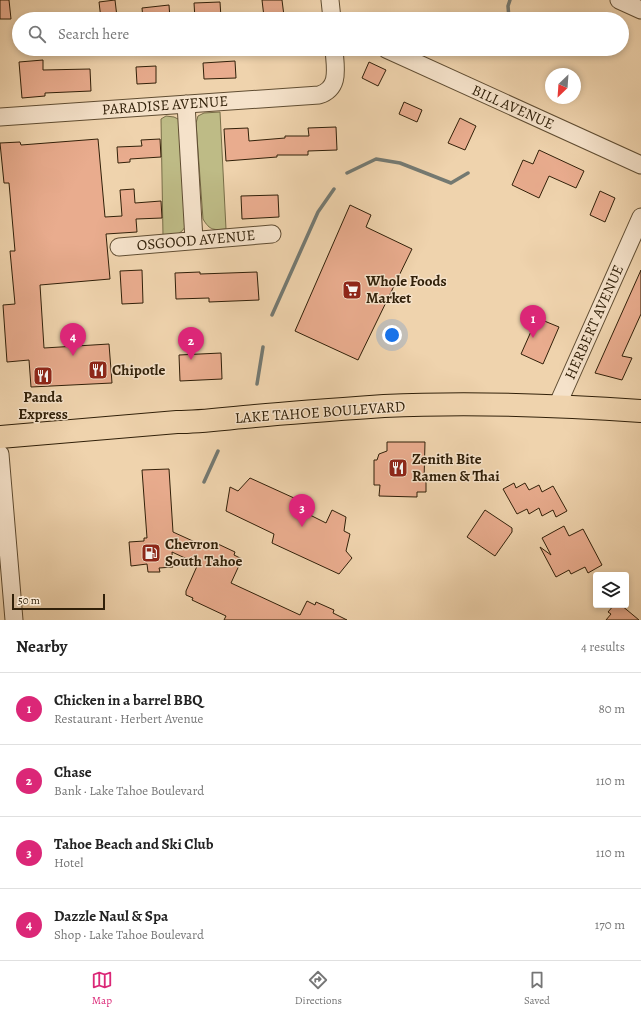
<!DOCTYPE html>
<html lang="en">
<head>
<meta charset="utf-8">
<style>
  body { margin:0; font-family:Alegreya,serif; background:#f6f6f6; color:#222 }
  .controls { position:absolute; right:12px; bottom:12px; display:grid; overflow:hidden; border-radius:4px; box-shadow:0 2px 6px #0003 }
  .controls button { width:36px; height:36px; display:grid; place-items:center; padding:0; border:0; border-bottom:1px solid #e0e0e0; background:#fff; color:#222; font:20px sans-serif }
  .compass { position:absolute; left:545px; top:68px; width:36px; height:36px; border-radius:50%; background:#fff; box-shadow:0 2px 6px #0003; rotate:205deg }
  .scale { position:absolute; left:12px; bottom:10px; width:93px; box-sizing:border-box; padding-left:4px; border:2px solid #312009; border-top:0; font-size:11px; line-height:14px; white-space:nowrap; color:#312009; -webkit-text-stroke:3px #f5e2ca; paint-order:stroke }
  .you { position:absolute; left:392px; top:335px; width:14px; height:14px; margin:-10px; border:3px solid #fff; border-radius:50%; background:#1a73e8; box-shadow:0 0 0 6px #1a73e833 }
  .badge { display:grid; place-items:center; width:26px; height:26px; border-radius:50%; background:#db2777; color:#fff; font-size:13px; font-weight:700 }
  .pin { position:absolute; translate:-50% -33px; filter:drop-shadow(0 1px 2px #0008) }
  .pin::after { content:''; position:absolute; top:21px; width:14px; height:12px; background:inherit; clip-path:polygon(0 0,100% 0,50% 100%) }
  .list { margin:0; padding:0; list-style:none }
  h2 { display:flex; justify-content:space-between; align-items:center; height:52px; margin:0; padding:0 16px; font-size:17px }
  h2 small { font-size:13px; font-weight:400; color:#767676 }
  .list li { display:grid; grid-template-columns:26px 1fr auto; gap:12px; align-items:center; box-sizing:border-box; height:72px; padding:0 16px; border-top:1px solid #e0e0e0 }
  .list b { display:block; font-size:15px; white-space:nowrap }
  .list p { margin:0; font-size:13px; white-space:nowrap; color:#767676 }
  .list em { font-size:13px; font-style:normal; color:#767676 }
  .icon { flex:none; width:22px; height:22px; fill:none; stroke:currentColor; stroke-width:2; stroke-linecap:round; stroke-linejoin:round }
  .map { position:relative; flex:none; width:641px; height:620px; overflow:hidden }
  .search { position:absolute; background:#fff; box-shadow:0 2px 6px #0003; left:12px; right:12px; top:12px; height:44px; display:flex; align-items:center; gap:10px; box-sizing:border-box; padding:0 14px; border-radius:22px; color:#767676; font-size:15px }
  .sheet { height:340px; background:#fff }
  nav { display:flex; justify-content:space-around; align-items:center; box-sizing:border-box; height:56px; border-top:1px solid #e0e0e0; background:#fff; font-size:11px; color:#767676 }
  nav a { display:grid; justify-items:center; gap:2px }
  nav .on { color:#db2777 }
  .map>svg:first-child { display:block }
  .green { fill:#bebb86; stroke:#786e48 }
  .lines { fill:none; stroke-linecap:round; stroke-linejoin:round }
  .stream { stroke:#747971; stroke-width:3.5 }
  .building { fill:#e9ac8e; stroke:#312009 }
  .minor-casing { stroke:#604d32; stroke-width:19 }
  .highway-casing { stroke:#312009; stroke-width:24 }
  .minor { stroke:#f5e2ca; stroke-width:17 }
  .highway { stroke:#efd3ad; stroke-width:22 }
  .labels { text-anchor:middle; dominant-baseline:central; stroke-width:3; stroke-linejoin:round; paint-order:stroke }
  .street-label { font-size:15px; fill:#312009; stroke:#f5e2ca }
  .poi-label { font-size:15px; font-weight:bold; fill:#312009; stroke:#f5e2ca; text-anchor:start }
</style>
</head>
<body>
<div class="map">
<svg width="641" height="620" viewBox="0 0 641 620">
  <rect width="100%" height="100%" fill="#efd3ad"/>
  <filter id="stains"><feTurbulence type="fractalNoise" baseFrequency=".005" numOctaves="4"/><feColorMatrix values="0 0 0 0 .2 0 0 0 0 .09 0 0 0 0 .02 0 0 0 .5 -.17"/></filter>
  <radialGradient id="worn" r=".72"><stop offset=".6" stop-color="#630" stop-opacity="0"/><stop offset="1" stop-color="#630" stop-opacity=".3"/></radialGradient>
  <path class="green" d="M220,112L226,229C214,230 210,231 203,219L196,123L198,116L204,113Z
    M166,116L174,117L180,120L185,227C180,235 172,238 163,236L161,119Z"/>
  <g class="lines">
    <path class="stream" d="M509,19L508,6L510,0
      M347,173L376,159L400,163L451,183L468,173
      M272,315L318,212L334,189
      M257,384L263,347
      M204,482L218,451"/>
  </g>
  <path class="building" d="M0,0H9L11,19H0Z
    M115,0L117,17L101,19L99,2Z
    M262,0H282L284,16L264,17Z
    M220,2L221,18L195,19L194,3Z
    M169,5L170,19H143L142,8Z
    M43,60V70L90,69L91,91L45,93V96L22,98L19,62Z
    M235,61L236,78L204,79L203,63Z
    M369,62L386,70L378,86L362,78Z
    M156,66V83L137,84L136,67Z
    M404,102L422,110L417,122L399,114Z
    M460,118L476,126L465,150L448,143Z
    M336,127L337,150L308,151V155H277V157L226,161L224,129L248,128L249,141L285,138V136H309L308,128Z
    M98,139L105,217L122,216L120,190L134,189L135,203L161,201L162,218L136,219L137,232L106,234L110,279L40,285L44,348L109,344L112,383L31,387L29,360L7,362L3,305L15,304L10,251H15L9,183H4L0,143L20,142L21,145Z
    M160,139L161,157L130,159V162L118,163L117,147L142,146L141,140Z
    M539,150L584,171L576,188L549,176L539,198L512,185L523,160L533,164Z
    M600,191L615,198L605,222L590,215Z
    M278,195L279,217L242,219L241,196Z
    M350,205L371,215L366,227L412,249L358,360L295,331Z
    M142,270L143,303L122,304L120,271Z
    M641,270V314L622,356L632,358L622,380L595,373Z
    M200,272V274L257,272L259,300L209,302V298L176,299L175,273Z
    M537,318L559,327L543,364L521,354Z
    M221,353L222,379L180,381L179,355Z
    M387,442H425L424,481H426V492H417V497L379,496L380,485H374V460H377L379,454L387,451Z
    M169,469L173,532L206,547L208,543L217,547L218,544L235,552L234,555L242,559L231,583L300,615L307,601L315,605L316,602L334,610L333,613L347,620H224L226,616L192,600L193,598L186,595V591L198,564L172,552L173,567L159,568L160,572H148L147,564L131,566L129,542L144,541V538H147L142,470Z
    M250,478L294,498V506L302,510V511L326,523L332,510L346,517L344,531L350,534L346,551L352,558L339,574L272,543L274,534L226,511L230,487L238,491Z
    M514,483L516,488L525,483L529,490L539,485L542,492L553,486L567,511L556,517L553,510L542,516L539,508L529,514L527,509L517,514L503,489Z
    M485,510L512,528V532L495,556L467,537Z
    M564,526L569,536L583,529L602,565L588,573L585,567L571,574L569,570L556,577L540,547L551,555L542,538Z
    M614,605H621L639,620H606L611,614L608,612Z"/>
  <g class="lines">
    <g class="minor-casing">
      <path id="minor" d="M330,0L332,19
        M619,0L641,10
        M386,49L641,165
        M186,104L194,240
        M0,117L319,95C341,88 335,67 334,49
        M119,247L272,234
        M557,406L641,217
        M0,454L14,620"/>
    </g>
    <g class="highway-casing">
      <path id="highway" d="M0,437L177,422C203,422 229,418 255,416C298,412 341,409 384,406C470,402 556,405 641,411"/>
    </g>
    <use href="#minor" class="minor"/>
    <use href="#highway" class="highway"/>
  </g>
  <defs>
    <g id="supermarket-square" transform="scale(1)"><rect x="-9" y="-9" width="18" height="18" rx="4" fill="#8f2418" stroke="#f5e2ca"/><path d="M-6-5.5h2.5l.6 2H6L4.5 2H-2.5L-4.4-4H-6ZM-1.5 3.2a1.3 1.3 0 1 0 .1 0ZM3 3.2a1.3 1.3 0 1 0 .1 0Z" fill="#fff"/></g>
    <g id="restaurant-square" transform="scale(1)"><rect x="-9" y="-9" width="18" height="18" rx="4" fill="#8f2418" stroke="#f5e2ca"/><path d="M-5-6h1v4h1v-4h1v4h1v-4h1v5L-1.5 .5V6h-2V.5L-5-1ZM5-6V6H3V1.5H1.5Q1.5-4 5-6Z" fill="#fff"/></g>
    <g id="fuel-square" transform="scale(1)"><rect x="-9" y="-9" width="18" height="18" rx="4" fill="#8f2418" stroke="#f5e2ca"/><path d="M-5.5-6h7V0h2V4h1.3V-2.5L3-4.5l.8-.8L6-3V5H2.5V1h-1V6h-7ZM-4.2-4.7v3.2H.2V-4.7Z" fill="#fff"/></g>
  </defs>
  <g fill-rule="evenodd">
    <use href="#supermarket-square" x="352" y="290"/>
    <use href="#restaurant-square" x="98" y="370"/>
    <use href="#restaurant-square" x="43" y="376"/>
    <use href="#restaurant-square" x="398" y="468"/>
    <use href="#fuel-square" x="151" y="553"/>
  </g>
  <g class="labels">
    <g class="street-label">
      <text transform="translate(165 105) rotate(-4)">PARADISE AVENUE</text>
      <text transform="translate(513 107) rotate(24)">BILL AVENUE</text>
      <text transform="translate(196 240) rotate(-5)">OSGOOD AVENUE</text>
      <text transform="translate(594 322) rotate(-66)">HERBERT AVENUE</text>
      <text transform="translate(320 412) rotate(-4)">LAKE TAHOE BOULEVARD</text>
    </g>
    <g class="poi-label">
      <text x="366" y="281">Whole Foods<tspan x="366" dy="17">Market</tspan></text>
      <text x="112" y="370">Chipotle</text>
      <text x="43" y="397" text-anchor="middle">Panda<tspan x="43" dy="17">Express</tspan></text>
      <text x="412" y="459">Zenith Bite<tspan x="412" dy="17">Ramen &amp; Thai</tspan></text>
      <text x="165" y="544">Chevron<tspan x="165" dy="17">South Tahoe</tspan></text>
    </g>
  </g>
  <rect width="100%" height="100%" filter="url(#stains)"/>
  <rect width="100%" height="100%" fill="url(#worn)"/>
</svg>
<div class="controls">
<button><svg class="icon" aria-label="layers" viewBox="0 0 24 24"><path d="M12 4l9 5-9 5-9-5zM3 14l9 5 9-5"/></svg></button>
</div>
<svg class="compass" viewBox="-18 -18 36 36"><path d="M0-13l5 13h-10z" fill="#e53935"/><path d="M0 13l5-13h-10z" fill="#767676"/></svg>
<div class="scale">50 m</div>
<div class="you"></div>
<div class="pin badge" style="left:533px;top:338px">1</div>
<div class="pin badge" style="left:191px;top:360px">2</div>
<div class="pin badge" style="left:302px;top:527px">3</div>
<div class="pin badge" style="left:73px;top:356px">4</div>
<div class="search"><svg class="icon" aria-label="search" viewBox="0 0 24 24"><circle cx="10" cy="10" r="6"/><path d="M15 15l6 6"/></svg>Search here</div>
</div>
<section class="sheet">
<h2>Nearby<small>4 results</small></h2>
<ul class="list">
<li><span class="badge">1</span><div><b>Chicken in a barrel BBQ</b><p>Restaurant · Herbert Avenue</p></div><em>80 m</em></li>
<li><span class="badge">2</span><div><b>Chase</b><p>Bank · Lake Tahoe Boulevard</p></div><em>110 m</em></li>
<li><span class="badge">3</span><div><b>Tahoe Beach and Ski Club</b><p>Hotel</p></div><em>110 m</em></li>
<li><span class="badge">4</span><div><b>Dazzle Naul &amp; Spa</b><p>Shop · Lake Tahoe Boulevard</p></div><em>170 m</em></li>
</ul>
</section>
<nav>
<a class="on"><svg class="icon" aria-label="map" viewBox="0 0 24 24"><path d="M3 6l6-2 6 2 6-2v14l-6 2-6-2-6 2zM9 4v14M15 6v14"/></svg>Map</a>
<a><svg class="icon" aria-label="directions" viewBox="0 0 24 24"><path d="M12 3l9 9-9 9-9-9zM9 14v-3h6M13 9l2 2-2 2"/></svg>Directions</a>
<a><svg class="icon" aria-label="saved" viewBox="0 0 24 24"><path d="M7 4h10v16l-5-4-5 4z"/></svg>Saved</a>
</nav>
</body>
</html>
